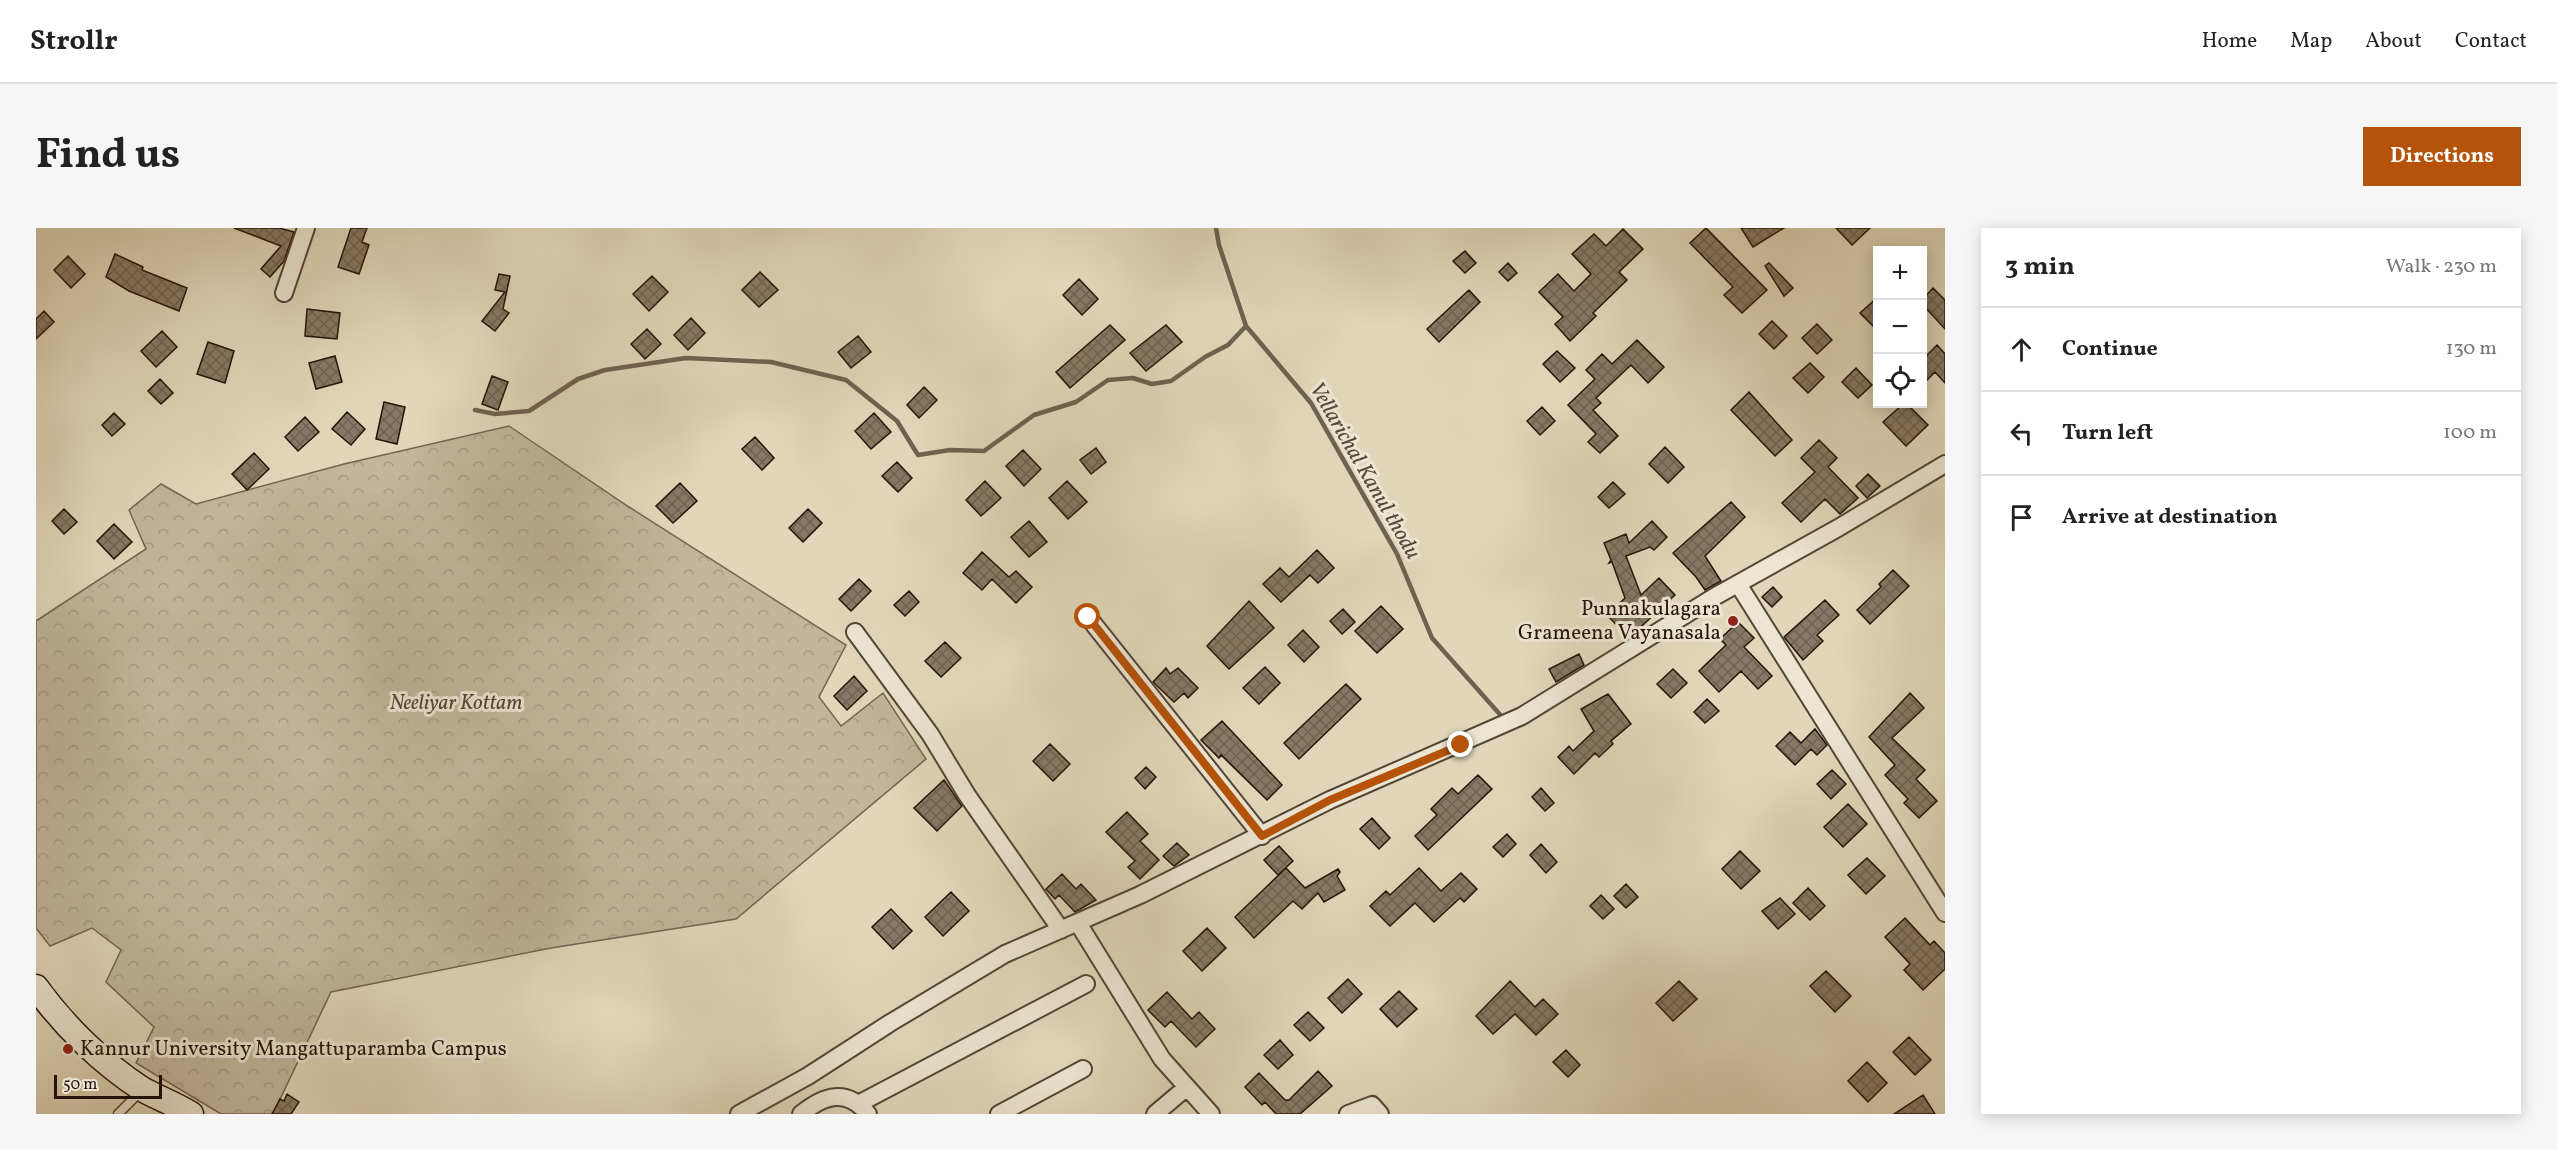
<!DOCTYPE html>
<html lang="en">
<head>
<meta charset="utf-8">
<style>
  body { margin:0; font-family:Vollkorn,serif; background:#f6f6f6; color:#222 }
  .controls { position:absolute; right:18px; top:18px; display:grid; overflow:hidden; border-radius:0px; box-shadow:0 3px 15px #0003 }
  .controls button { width:54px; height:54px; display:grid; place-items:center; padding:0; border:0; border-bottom:2px solid #e0e0e0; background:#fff; color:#222; font:30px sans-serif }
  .scale { position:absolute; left:18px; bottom:15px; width:108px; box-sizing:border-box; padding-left:6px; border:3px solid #261409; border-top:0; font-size:16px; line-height:21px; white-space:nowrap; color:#261409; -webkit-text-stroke:4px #ebe5d2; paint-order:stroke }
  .stop { position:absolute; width:18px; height:18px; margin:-14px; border:4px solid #b45309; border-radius:50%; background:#fff }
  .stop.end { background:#b45309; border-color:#fff; box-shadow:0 2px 6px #0008 }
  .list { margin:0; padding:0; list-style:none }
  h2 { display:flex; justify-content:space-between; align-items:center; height:78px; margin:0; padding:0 24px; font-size:26px }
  h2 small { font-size:20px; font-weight:400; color:#767676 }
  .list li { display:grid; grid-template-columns:39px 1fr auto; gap:18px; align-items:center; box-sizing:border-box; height:84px; padding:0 24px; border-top:2px solid #e0e0e0 }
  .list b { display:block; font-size:22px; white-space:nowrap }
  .list em { font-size:20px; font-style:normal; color:#767676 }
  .icon { flex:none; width:33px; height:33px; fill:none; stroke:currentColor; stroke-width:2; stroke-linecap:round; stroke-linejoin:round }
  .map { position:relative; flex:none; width:1909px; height:886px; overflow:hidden; border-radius:0px }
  header { display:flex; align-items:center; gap:36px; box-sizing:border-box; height:84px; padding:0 30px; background:#fff; border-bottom:2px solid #e0e0e0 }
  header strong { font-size:28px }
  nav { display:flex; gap:33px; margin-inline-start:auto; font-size:21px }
  .intro { display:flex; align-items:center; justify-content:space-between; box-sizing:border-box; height:144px; padding:0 36px }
  h1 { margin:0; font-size:42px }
  .button { padding:15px 27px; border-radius:0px; background:#b45309; color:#fff; font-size:21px; font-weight:700 }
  main { display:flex; gap:36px; padding:0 36px }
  aside { flex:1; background:#fff; border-radius:0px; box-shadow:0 3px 15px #0003 }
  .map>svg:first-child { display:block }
  .forest { fill:url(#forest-crowns); stroke:#736552; stroke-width:1.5 }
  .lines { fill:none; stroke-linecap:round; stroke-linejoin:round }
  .stream { stroke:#70614f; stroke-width:4.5 }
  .building { fill:url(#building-cross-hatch); stroke:#261409; stroke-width:1.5 }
  .lane-casing { stroke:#544535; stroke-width:11 }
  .street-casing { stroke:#544535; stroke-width:20 }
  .secondary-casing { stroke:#261409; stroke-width:27 }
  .lane { stroke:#ebe5d2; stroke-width:8 }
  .street { stroke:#ebe5d2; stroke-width:16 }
  .secondary { stroke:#ebe5d2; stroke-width:24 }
  .route { stroke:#b45309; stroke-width:8 }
  .poi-dot { fill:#8f2418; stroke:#ebe5d2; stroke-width:2 }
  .labels { text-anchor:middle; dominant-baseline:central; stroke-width:6; stroke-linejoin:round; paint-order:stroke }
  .poi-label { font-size:21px; fill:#261409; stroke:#ebe5d2; text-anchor:end }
  .park-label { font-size:21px; font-style:italic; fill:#544535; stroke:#ebe5d2 }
  .water-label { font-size:22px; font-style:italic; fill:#574838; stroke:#ebe5d2 }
</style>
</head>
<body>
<header>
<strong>Strollr</strong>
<nav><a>Home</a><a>Map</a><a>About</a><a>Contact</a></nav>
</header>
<div class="intro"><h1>Find us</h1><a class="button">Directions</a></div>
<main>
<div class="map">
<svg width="1909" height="886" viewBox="0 0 1909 886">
  <defs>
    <pattern id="forest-crowns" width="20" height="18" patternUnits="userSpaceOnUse" patternTransform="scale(1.5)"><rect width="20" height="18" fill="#c0b69c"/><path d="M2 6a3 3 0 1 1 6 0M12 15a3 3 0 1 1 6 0" fill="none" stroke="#a59c85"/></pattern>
    <pattern id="building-cross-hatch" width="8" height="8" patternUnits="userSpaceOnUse" patternTransform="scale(1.5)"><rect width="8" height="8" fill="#877965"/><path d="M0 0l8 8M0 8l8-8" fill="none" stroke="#6e6251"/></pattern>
  </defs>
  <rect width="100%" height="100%" fill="#e0d7ba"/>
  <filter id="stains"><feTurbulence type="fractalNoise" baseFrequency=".00333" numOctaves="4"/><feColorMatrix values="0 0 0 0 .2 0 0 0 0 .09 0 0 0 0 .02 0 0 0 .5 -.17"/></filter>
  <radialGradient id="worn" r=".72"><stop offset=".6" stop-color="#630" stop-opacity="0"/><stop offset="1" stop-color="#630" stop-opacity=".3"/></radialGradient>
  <path class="forest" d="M473,198L593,279L810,417L783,469L805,498L847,465L890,531L700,691L515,720L295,764L237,886H185L100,835L118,799L70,754L85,722L56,700L14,718L0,700V393L110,321L93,282L125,256L160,276L308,236Z"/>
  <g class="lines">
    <path class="stream" d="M1180,0L1183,17L1210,98L1275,175L1361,326L1396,410L1468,491
      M439,182L459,186L493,183L542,151L569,142L650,130L735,134L810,152L861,193L882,227L914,222L948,223L998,187L1040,174L1072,152L1097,150L1116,156L1135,153L1169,129L1192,117L1210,98"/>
  </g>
  <path class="building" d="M198,0H243L258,4L248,33L234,49L225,41L245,18Z
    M315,0H331L326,14L333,17L323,46L302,39Z
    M1670,0L1731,62L1706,85L1688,67L1697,59L1654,15Z
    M1705,0H1748L1717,19Z
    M1800,0H1834L1816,17Z
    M1587,1L1607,21L1583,44L1591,52L1557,85L1560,88L1534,113L1519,96L1527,89L1503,64L1522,46L1538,63L1555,46L1536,26L1558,6L1570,18Z
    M1429,23L1440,35L1429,45L1417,33Z
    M79,26L107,39L106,42L151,60L143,83L93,63L70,49Z
    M32,28L49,46L35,60L18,42Z
    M1472,35L1481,45L1472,53L1463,44Z
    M1733,35L1757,60L1748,68L1729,38Z
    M724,44L742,62L723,79L706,62Z
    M463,46L474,48L467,81L473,85L459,103L446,93L469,64L459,62Z
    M616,48L632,64L613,83L597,66Z
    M1043,51L1062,71L1046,87L1027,67Z
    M1897,60L1909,72V101L1887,77V71Z
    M1433,62L1444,74L1403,114L1391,101Z
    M1842,69V103L1824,85Z
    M271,81L304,85L301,111L269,108Z
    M8,83L18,94L0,111V91Z
    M655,90L669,105L652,122L638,107Z
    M1736,93L1751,108L1738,121L1723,106Z
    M1781,96L1796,112L1781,126L1766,110Z
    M1074,97L1089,112L1034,160L1020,144Z
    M1130,97L1146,114L1110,143L1094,125Z
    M611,101L625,116L609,131L595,116Z
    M126,103L141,119L120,139L105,123Z
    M822,108L835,124L815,140L802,124Z
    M1601,112L1628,139L1612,155L1595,137L1560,170L1565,175L1557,182L1582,208L1564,225L1552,214L1560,206L1532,177L1559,151L1550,142L1566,126L1576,136Z
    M172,114L198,123L189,155L161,146Z
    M1901,117L1909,126V155L1899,144L1887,156V131Z
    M1521,123L1539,140L1524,154L1507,136Z
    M299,128L306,154L280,161L273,135Z
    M1774,135L1788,149L1772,165L1757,150Z
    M1820,140L1836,157L1822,170L1806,154Z
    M456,148L472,154L462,182L446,176Z
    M124,151L137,165L125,176L112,163Z
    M888,159L901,172L883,190L871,177Z
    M1713,164L1756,212L1739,228L1695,182Z
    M348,174L369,179L361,216L340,211Z
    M1867,176H1871L1892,197L1870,218L1847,194Z
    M1506,179L1519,193L1504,207L1491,193Z
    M311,184L329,201L315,217L296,201Z
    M78,185L89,196L76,208L66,197Z
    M838,185L855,204L835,221L819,203Z
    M269,189L283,204L262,223L249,209Z
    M719,209L738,230L726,242L706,221Z
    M1783,212L1801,230L1792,239L1822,270L1804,286L1789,271L1765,294L1746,275L1779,244L1765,230Z
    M1629,219L1648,239L1632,255L1613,236Z
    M1060,220L1070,234L1055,246L1044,232Z
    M987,222L1005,241L988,258L970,238Z
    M218,225L233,241L211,262L196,246Z
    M861,234L876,250L862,264L846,248Z
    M1832,246L1844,258L1831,270L1820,258Z
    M949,253L965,270L945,288L930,272Z
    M1031,253L1051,274L1032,291L1013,270Z
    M1577,254L1589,266L1573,280L1562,269Z
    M644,255L661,273L637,295L620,278Z
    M1695,274L1709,289L1669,328L1685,353L1669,362L1660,349L1637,325Z
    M28,281L41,294L28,306L16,293Z
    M772,281L786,295L767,314L753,300Z
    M993,293L1011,314L993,329L975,309Z
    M1616,293L1631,309L1618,322L1614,319L1590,328L1605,367L1623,350L1639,367L1593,410L1571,387L1589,370L1576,334L1573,335L1575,332L1568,315L1590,306L1593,315Z
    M78,296L96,314L78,331L61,313Z
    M1281,322L1298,340L1282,355L1274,347L1245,374L1227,356L1244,340L1253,349Z
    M946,324L973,349L980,343L996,359L980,375L956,351L946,362L927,345Z
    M1857,342L1873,358L1834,396L1821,382L1845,359L1843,356Z
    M823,351L835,363L815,383L803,371Z
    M1737,359L1746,369L1736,379L1726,369Z
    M873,363L883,374L869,388L858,377Z
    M1789,372L1803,387L1781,407L1787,413L1767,432L1748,409Z
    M1213,373L1238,400L1193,441L1171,418Z
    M1345,378L1367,401L1341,425L1319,403Z
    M1307,381L1319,394L1306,406L1294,393Z
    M1702,394L1718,410L1708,419L1736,448L1722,461L1705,443L1683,464L1663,443L1690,417L1684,411Z
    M1267,402L1283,419L1268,434L1252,417Z
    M909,414L925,430L905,449L889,433Z
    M1543,426L1548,437L1520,454L1513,441Z
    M1229,439L1244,455L1223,476L1207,460Z
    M1130,440L1134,446L1142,440L1162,460L1152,470L1148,465L1138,474L1117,454Z
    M1637,441L1651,455L1635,470L1621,456Z
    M818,448L831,463L811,482L798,468Z
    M1310,456L1325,471L1263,531L1248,515Z
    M1874,465L1888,480L1856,510L1889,542L1880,551L1901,573L1883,590L1868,575L1872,571L1849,547L1859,537L1833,509Z
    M1572,466L1595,496L1575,513L1577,516L1563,529L1559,525L1538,546L1522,529L1533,518L1537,523L1558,503L1545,481Z
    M1671,471L1683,483L1669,495L1658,484Z
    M1186,493L1246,557L1231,572L1185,527L1183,530L1165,512Z
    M1779,501L1791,517L1781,527L1775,521L1759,537L1740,518L1754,504L1765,515Z
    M1014,516L1034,536L1017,553L997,533Z
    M1110,539L1120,549L1109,561L1099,550Z
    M1796,542L1810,556L1795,571L1781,556Z
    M1442,547L1456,561L1392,622L1379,608L1401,587L1395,581L1416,560L1422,566Z
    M908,552L926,578L901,603L878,580Z
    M1505,560L1518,575L1509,583L1496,569Z
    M1812,576L1831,596L1807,619L1788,599Z
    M1091,584L1112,606L1104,613L1123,632L1104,651L1092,639L1099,633L1070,604Z
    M1336,590L1354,610L1343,621L1324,601Z
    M1471,606L1480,616L1467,629L1457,619Z
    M1141,615L1153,627L1138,638L1127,628Z
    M1505,616L1521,634L1510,645L1494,627Z
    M1243,618L1257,633L1242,647L1228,632Z
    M1704,623L1724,643L1705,661L1686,641Z
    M1831,630L1849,648L1830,666L1812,647Z
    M1250,640L1269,660L1302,641L1304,644L1301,648L1309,662L1288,674L1282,665L1266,681L1257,673L1218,710L1199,689Z
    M1383,640L1405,663L1425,645L1441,661L1428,674L1424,670L1398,694L1379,675L1354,698L1334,678L1350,663L1354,667Z
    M1026,646L1040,661L1045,656L1060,672L1039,684L1023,667L1019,671L1010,661Z
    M1590,656L1602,669L1590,680L1578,668Z
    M1772,660L1789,678L1774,692L1757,675Z
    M915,664L933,683L907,708L889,689Z
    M1565,667L1578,681L1567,691L1554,678Z
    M1744,670L1759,686L1742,701L1726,683Z
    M855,681L876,703L857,721L836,699Z
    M1869,690L1894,717L1898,713L1909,725V741L1887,762L1868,742L1874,736L1849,709Z
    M1171,700L1190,720L1166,743L1147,723Z
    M1790,743L1815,768L1799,784L1774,758Z
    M1312,751L1326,766L1306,785L1292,770Z
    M1474,753L1499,779L1507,771L1522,786L1500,807L1479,786L1457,806L1440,788Z
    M1643,753L1661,771L1637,793L1620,775Z
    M1363,763L1381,781L1361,799L1344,781Z
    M1131,764L1156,791L1163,784L1179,801L1160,819L1135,793L1129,799L1112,782Z
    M1272,784L1288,800L1274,813L1258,797Z
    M1873,809L1895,832L1879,847L1857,824Z
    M1244,812L1257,827L1242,841L1228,827Z
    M1530,822L1544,837L1532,849L1517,834Z
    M1831,834L1851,855L1832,874L1812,853Z
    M1282,843L1296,858L1264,886H1240L1229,874L1226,877L1209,859L1223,845L1249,872H1253Z
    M251,866L263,874L255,886H236L244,871L248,873Z
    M1887,867L1899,886H1858Z"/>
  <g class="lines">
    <g class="lane-casing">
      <path id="lane" d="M82,886L105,863"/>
    </g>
    <g class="street-casing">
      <path id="street" d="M248,65L270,0
        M1702,356L1909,685
        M1052,389L1226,608
        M819,404L894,506L931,567L1025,702
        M1042,695L1126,831L1175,886
        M824,875L1050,756
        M703,886L772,848L854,795L969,726L1104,667L1294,572L1486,488L1678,369L1802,300L1909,236
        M765,886C788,867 811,860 832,886
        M963,886L1047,841
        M1119,886L1151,859
        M1312,886L1336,877L1344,886"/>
    </g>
    <g class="secondary-casing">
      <path id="secondary" d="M0,759C28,798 66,835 106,861C122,870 139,876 155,886"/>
    </g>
    <use href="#lane" class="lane"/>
    <use href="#street" class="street"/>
    <use href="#secondary" class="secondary"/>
  </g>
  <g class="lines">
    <path class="route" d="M1052,389L1226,608L1294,572L1425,517"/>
  </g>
  <g class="poi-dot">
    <circle cx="1697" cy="393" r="6"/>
    <circle cx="32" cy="821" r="6"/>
  </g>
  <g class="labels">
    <g class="poi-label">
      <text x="1685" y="381">Punnakulagara<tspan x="1685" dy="24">Grameena Vayanasala</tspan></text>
      <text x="44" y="821" text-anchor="start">Kannur University Mangattuparamba Campus</text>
    </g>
    <g class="park-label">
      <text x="420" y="475">Neeliyar Kottam</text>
    </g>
    <g class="water-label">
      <text transform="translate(1328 243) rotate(60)">Vellarichal Kanul thodu</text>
    </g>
  </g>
  <rect width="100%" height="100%" filter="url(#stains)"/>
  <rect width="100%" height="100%" fill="url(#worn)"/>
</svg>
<div class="controls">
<button>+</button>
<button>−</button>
<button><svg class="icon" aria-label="locate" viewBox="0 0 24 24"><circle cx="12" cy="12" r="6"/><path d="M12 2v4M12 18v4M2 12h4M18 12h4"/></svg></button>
</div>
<div class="scale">50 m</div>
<div class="stop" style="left:1052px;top:389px"></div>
<div class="stop end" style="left:1425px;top:517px"></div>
</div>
<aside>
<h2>3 min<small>Walk · 230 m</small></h2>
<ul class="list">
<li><svg class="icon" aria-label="ahead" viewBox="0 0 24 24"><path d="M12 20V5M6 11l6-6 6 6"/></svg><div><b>Continue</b></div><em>130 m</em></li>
<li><svg class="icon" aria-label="left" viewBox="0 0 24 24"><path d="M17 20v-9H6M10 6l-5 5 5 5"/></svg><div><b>Turn left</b></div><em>100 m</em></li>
<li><svg class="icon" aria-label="arrive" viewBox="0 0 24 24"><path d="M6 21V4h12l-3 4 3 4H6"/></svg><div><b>Arrive at destination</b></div></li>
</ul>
</aside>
</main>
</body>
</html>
